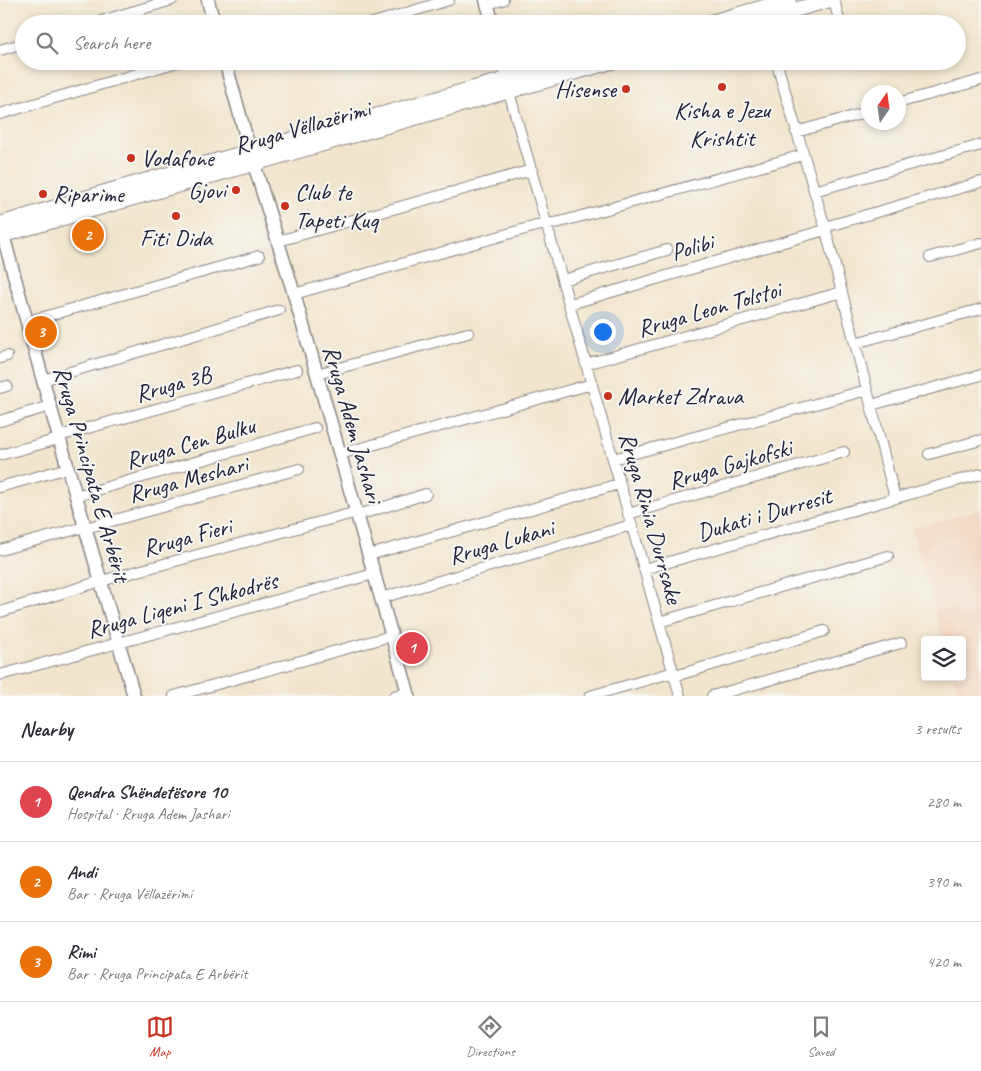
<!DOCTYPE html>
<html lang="en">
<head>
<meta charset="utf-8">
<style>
  body { margin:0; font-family:Caveat,sans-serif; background:#f2f2f3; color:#2b2b33 }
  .controls { position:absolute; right:15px; bottom:15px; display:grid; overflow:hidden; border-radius:5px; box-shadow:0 2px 8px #0003 }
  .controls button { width:45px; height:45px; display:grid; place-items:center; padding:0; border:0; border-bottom:1px solid #e1e1e2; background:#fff; color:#2b2b33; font:25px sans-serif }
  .compass { position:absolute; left:861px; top:85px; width:45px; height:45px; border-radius:50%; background:#fff; box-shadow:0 2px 8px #0003; rotate:13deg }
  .you { position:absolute; left:602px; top:331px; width:18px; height:18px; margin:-12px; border:4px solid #fff; border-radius:50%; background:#1a73e8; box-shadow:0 0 0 8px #1a73e833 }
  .badge { display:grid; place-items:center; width:32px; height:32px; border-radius:50%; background:#c8321e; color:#fff; font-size:16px; font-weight:700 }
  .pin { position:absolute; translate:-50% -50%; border:2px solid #fff; box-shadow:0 1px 5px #0006 }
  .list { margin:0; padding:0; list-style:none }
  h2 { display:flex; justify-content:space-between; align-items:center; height:65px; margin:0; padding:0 20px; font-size:21px }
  h2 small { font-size:16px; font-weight:400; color:#7c7c81 }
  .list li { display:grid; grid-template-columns:32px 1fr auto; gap:15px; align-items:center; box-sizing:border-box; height:80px; padding:0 20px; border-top:1px solid #e1e1e2 }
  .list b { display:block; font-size:19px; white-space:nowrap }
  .list p { margin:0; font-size:16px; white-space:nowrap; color:#7c7c81 }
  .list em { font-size:16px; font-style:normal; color:#7c7c81 }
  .icon { flex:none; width:28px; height:28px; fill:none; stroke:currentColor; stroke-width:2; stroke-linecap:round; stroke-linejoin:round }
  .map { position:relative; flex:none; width:981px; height:696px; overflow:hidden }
  .search { position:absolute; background:#fff; box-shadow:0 2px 8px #0003; left:15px; right:15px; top:15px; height:55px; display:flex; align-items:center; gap:12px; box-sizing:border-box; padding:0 18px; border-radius:28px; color:#7c7c81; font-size:19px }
  .sheet { height:305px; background:#fff }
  nav { display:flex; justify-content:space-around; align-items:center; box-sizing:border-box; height:70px; border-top:1px solid #e1e1e2; background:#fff; font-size:14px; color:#7c7c81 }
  nav a { display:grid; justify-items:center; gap:2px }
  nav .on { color:#c8321e }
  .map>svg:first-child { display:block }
  .built { fill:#f2d4be }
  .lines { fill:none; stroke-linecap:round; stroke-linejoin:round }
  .minor-casing { stroke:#8a8484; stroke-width:12 }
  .tertiary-casing { stroke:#8a8484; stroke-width:15 }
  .secondary-casing { stroke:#8a8484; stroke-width:16 }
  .minor { stroke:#fff; stroke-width:10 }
  .tertiary { stroke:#fff; stroke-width:12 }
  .secondary { stroke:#fff; stroke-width:14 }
  .poi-dot { fill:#c8321e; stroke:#f6f6f2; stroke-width:2 }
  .labels { text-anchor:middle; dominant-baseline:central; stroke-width:4; stroke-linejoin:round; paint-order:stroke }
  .poi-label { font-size:24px; fill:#22223b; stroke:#f6f6f2; text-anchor:start }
  .street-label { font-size:24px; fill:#22223b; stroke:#f6f6f2 }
</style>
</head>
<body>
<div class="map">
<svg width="981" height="696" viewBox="0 0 981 696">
  <rect width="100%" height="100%" fill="#f6f6f2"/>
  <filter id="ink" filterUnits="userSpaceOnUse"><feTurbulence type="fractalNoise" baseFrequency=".02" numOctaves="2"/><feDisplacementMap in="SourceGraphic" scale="10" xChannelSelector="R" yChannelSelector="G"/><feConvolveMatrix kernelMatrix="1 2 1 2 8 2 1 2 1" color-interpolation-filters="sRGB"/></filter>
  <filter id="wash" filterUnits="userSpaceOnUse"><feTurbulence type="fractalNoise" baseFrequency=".0096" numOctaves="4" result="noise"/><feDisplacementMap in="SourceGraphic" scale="20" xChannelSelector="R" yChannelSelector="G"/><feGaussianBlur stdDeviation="1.12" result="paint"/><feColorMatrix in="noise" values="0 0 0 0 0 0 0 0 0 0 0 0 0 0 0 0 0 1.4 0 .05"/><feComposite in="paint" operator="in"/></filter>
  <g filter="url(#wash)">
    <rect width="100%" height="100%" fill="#f2e5ce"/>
    <path class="built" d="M981,509V696H959L953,677H962V640H943L912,529Z"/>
  </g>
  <g filter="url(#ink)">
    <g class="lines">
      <g class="minor-casing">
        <path id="minor" d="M834,0L840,24
          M487,4L503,0
          M91,24L172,0
          M370,24L449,0
          M0,50L24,43
          M776,61L825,227L895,498
          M849,61L850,62
          M227,67L245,61
          M509,92L680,696
          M898,103L981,80
          M0,114L181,61
          M796,132L868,112
          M814,191L981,145
          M825,227L981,182
          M278,241L532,170
          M930,257L981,243
          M563,280L667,250
          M294,294L536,226L560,222L803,155
          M570,304L825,230
          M26,322L259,256
          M855,343L981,309
          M0,358L7,356
          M586,364L842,292
          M317,374L468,333
          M43,380L279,310
          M0,388L7,386
          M871,405L981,375
          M0,421L50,406
          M340,454L592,384
          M929,454L981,440
          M0,455L55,440L59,436L297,370
          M613,459L867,390
          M0,487L68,468
          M76,496L315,428
          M628,514L844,452
          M358,515L426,494
          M0,550L81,528H86L299,469
          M369,555L619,484
          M644,569L981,474
          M381,598L631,525
          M0,612L101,581L357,512
          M659,622L888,556
          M0,675L374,574
          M675,676L824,631
          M174,696L391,636
          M394,696L408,692
          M590,696L674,672
          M712,696L901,643"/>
      </g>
      <g class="tertiary-casing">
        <path id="tertiary" d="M208,0L214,24
          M486,0L493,24
          M225,61L250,151L294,294L409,696
          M503,61L508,79
          M3,235L50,406L134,696"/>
      </g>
      <g class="secondary-casing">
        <path id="secondary" d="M704,24L789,0
          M745,24L830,0
          M0,224L112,190L570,61
          M0,236L615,61"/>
      </g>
      <use href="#minor" class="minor"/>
      <use href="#tertiary" class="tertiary"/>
      <use href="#secondary" class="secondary"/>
    </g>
  </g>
  <g class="poi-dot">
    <circle cx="722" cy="87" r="5"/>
    <circle cx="626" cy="89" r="5"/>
    <circle cx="131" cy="158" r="5"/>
    <circle cx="236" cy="190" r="5"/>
    <circle cx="43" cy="194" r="5"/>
    <circle cx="285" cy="206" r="5"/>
    <circle cx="176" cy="216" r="5"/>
    <circle cx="608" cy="396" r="5"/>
  </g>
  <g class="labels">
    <g class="poi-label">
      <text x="616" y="89" text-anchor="end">Hisense</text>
      <text x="722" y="110" text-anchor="middle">Kisha e Jezu<tspan x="722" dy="28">Krishtit</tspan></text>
      <text x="141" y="158">Vodafone</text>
      <text x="226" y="190" text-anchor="end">Gjovi</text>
      <text x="295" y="192">Club te<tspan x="295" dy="28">Tapeti Kuq</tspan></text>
      <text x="53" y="194">Riparime</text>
      <text x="176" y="238" text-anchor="middle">Fiti Dida</text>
      <text x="618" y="396">Market Zdrava</text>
    </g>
    <g class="street-label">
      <text transform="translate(302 127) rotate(-16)">Rruga Vëllazërimi</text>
      <text transform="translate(692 247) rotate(-16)">Polibi</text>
      <text transform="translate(709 309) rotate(-16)">Rruga Leon Tolstoi</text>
      <text transform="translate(173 384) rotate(-16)">Rruga 3B</text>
      <text transform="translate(353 424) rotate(74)">Rruga Adem Jashari</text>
      <text transform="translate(190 443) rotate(-16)">Rruga Cen Bulku</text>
      <text transform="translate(730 464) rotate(-16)">Rruga Gajkofski</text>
      <text transform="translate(92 474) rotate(74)">Rruga Principata E Arbërit</text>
      <text transform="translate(188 479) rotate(-15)">Rruga Meshari</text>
      <text transform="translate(764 514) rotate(-16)">Dukati i Durresit</text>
      <text transform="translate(651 518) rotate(74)">Rruga Rinia Durrsake</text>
      <text transform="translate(187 537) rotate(-15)">Rruga Fieri</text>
      <text transform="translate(501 542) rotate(-16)">Rruga Lukani</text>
      <text transform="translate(182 605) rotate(-15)">Rruga Liqeni I Shkodrës</text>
    </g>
  </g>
</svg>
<div class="controls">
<button><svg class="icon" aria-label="layers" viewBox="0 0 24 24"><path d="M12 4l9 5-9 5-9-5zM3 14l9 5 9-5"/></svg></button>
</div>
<svg class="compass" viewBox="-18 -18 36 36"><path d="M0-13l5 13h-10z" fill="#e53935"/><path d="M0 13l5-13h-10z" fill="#7c7c81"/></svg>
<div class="you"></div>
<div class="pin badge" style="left:412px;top:648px;background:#e0444e">1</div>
<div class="pin badge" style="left:88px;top:235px;background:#e8710a">2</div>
<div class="pin badge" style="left:41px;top:332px;background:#e8710a">3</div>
<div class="search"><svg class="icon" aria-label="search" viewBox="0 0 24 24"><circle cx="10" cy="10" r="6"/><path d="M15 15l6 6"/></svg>Search here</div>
</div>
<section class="sheet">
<h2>Nearby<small>3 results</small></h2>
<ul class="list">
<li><span class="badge" style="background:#e0444e">1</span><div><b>Qendra Shëndetësore 10</b><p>Hospital · Rruga Adem Jashari</p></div><em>280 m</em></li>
<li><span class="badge" style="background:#e8710a">2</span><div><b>Andi</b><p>Bar · Rruga Vëllazërimi</p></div><em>390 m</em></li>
<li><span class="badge" style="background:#e8710a">3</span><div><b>Rimi</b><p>Bar · Rruga Principata E Arbërit</p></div><em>420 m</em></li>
</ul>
</section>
<nav>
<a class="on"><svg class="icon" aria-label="map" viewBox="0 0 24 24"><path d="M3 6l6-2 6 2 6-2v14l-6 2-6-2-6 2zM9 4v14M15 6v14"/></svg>Map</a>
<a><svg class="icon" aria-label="directions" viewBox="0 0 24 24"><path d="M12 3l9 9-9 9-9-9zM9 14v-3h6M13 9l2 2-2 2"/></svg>Directions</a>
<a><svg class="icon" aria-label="saved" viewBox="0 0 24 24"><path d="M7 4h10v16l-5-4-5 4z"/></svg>Saved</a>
</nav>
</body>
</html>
